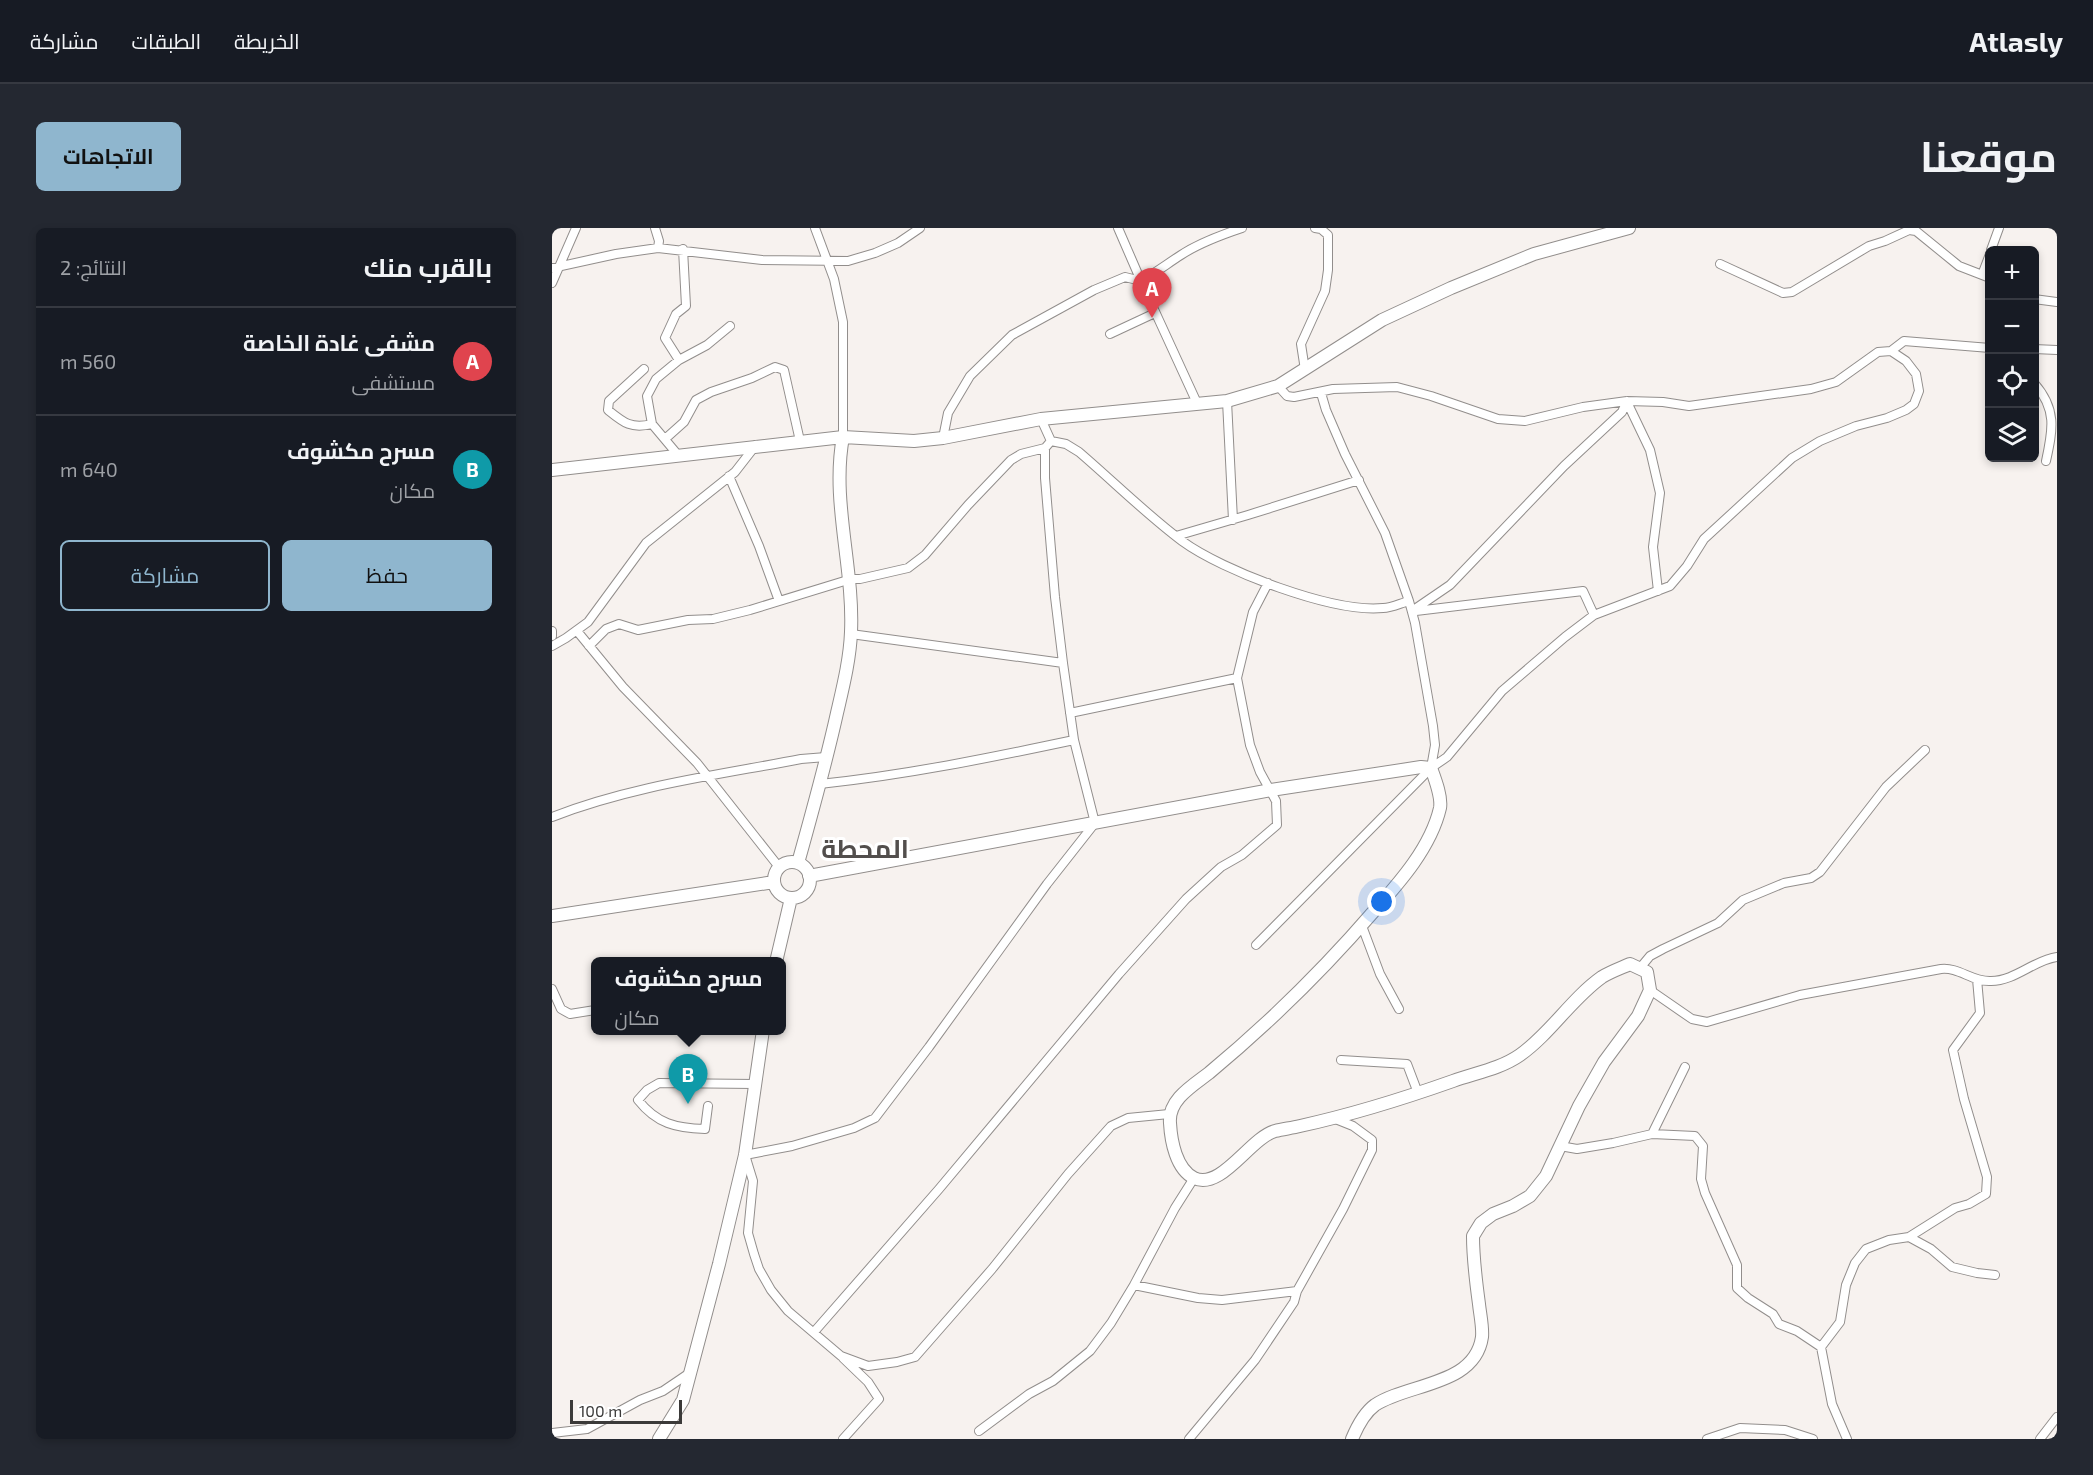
<!DOCTYPE html>
<html lang="ar">
<head>
<meta charset="utf-8">
<style>
  body { margin:0; font-family:"Exo 2",Cairo,sans-serif; background:#242831; color:#f1f3f6; direction:rtl }
  .controls { position:absolute; right:18px; top:18px; display:grid; overflow:hidden; border-radius:9px; box-shadow:0 3px 9px #0003 }
  .controls button { width:54px; height:54px; display:grid; place-items:center; padding:0; border:0; border-bottom:2px solid #363941; background:#171b24; color:#f1f3f6; font:30px sans-serif }
  .scale { position:absolute; left:18px; bottom:15px; width:112px; box-sizing:border-box; padding-left:6px; border:3px solid #3b3a39; border-top:0; font-size:16px; line-height:21px; white-space:nowrap; color:#3b3a39; -webkit-text-stroke:4px #fff; paint-order:stroke }
  .you { position:absolute; left:830px; top:674px; width:21px; height:21px; margin:-15px; border:4px solid #fff; border-radius:50%; background:#1a73e8; box-shadow:0 0 0 9px #1a73e833 }
  .badge { display:grid; place-items:center; width:39px; height:39px; border-radius:50%; background:#8fb6ce; color:#fff; font-size:20px; font-weight:700 }
  .pin { position:absolute; translate:-50% -50px; filter:drop-shadow(0 2px 3px #0008) }
  .pin::after { content:''; position:absolute; top:32px; width:21px; height:18px; background:inherit; clip-path:polygon(0 0,100% 0,50% 100%) }
  .popup { position:absolute; left:39px; top:729px; width:195px; height:78px; box-sizing:border-box; display:grid; place-content:center; border-radius:9px; background:#171b24; filter:drop-shadow(0 2px 4px #0005); font-size:20px; white-space:nowrap; color:#9ea1a6 }
  .popup b { font-size:22px; color:#f1f3f6 }
  .popup::after { content:''; position:absolute; left:50%; top:100%; margin-left:-12px; border:12px solid transparent; border-top-color:#171b24 }
  .list { margin:0; padding:0; list-style:none }
  h2 { display:flex; justify-content:space-between; align-items:center; height:78px; margin:0; padding:0 24px; font-size:26px }
  h2 small { font-size:20px; font-weight:400; color:#9ea1a6 }
  .list li { display:grid; grid-template-columns:39px 1fr auto; gap:18px; align-items:center; box-sizing:border-box; height:108px; padding:0 24px; border-top:2px solid #363941 }
  .list b { display:block; font-size:22px; white-space:nowrap }
  .list p { margin:0; font-size:20px; white-space:nowrap; color:#9ea1a6 }
  .list em { font-size:20px; font-style:normal; color:#9ea1a6 }
  .actions { display:flex; gap:12px; padding:18px 24px }
  .actions a { flex:1; padding:14px 0; border:2px solid #8fb6ce; border-radius:9px; text-align:center; font-size:21px; color:#8fb6ce }
  .actions .main { background:#8fb6ce; color:#111 }
  .icon { flex:none; width:33px; height:33px; fill:none; stroke:currentColor; stroke-width:2; stroke-linecap:round; stroke-linejoin:round }
  .map { position:relative; flex:none; width:1505px; height:1211px; overflow:hidden; direction:ltr; border-radius:9px }
  header { display:flex; align-items:center; gap:36px; box-sizing:border-box; height:84px; padding:0 30px; background:#171b24; border-bottom:2px solid #363941 }
  header strong { font-size:28px }
  nav { display:flex; gap:33px; margin-inline-start:auto; font-size:21px }
  .intro { display:flex; align-items:center; justify-content:space-between; box-sizing:border-box; height:144px; padding:0 36px }
  h1 { margin:0; font-size:42px }
  .button { padding:15px 27px; border-radius:9px; background:#8fb6ce; color:#111; font-size:21px; font-weight:700 }
  main { display:flex; gap:36px; padding:0 36px }
  aside { flex:1; background:#171b24; border-radius:9px; box-shadow:0 3px 9px #0003 }
  .map>svg:first-child { display:block }
  .lines { fill:none; stroke-linecap:round; stroke-linejoin:round }
  .street-casing { stroke:#928e8c; stroke-width:10 }
  .secondary-casing { stroke:#928e8c; stroke-width:14 }
  .street { stroke:#fff; stroke-width:8 }
  .secondary { stroke:#fff; stroke-width:12 }
  .labels { text-anchor:middle; dominant-baseline:central; stroke-width:6; stroke-linejoin:round; paint-order:stroke }
  .district-label { font-size:26px; font-weight:bold; fill:#524e4c; stroke:#fff }
</style>
</head>
<body>
<header>
<strong>Atlasly</strong>
<nav><a>الخريطة</a><a>الطبقات</a><a>مشاركة</a></nav>
</header>
<div class="intro"><h1>موقعنا</h1><a class="button">الاتجاهات</a></div>
<main>
<div class="map">
<svg width="1505" height="1211" viewBox="0 0 1505 1211">
  <rect width="100%" height="100%" fill="#f7f2ef"/>
  <g class="lines">
    <g class="street-casing">
      <path id="street" d="M103,0L107,13L106,20
        M263,0L282,51L291,94V209
        M566,0L589,53C603,45 615,36 629,27C647,15 669,7 690,0
        M1439,22L1447,0
        M1168,36L1231,65L1240,64L1317,18L1333,13L1357,2L1364,3L1407,38L1438,50
        M0,40L64,26L106,20L210,32L296,33L323,25L346,15L368,0
        M1430,47L1438,26
        M0,55L24,0
        M1482,71L1505,74
        M558,106L603,85
        M1482,121L1505,122
        M1339,123L1352,113L1438,120
        M127,132L113,110L124,86L134,78L131,21
        M92,141L57,173L56,182C72,195 79,201 100,196L126,227
        M753,142L749,116L773,63L776,42V7L769,1L763,0
        M1482,155C1505,181 1501,201 1494,233
        M769,165L774,182L793,226L833,305L857,373L863,395L881,498L883,517L879,540
        M675,173L681,292
        M1075,174L1098,222L1108,265L1101,319L1106,363
        M100,196L95,168L104,151L127,132L155,117L178,98
        M391,210L396,185L418,148L460,107L542,62L573,49L589,53L645,175
        M113,211L132,194L144,172L159,164L200,150L223,139L232,142L248,213
        M499,213L514,216L527,224C562,254 594,286 630,313C671,343 781,385 831,380C840,380 849,375 857,373
        M493,220V250L503,369L511,435L522,512L543,595L495,656L377,819L323,890L302,900L240,918L193,927L201,953L196,1005L202,1026L207,1041L219,1062L236,1083L289,1128L316,1138L345,1134L363,1129L440,1041L516,946L559,898L576,890L617,886
        M177,248L207,318L227,373
        M624,308L696,287L807,252
        M860,383L898,357L1012,238L1070,184L1075,173
        M864,383L1031,363L1042,387
        M0,403V408
        M25,403L71,459L145,535L227,639
        M299,406L511,435
        M0,418L14,410L36,394L94,315L183,244L204,217
        M37,418L54,401L67,396L86,402L136,392L161,391L198,382L299,351H308L356,340L373,327L416,277L459,232L469,226L493,220L499,213L489,191
        M518,485L685,450
        M268,556C354,547 437,530 522,512
        M0,589C79,558 166,547 249,531L274,529
        M810,698L828,746L847,781
        M704,717L879,540L895,529L950,463L1013,409L1042,387L1118,358L1135,338L1152,311L1240,230L1268,213L1304,198L1335,190L1354,182L1362,176L1367,163L1364,146L1354,133L1339,123L1326,124L1284,154L1259,161L1137,178L1111,174L1075,173L1031,179L973,193L946,191L879,168L845,159L781,161L742,169L735,168L726,158
        M1088,740L1098,728L1111,721L1166,695L1191,672L1232,655L1259,650L1268,644L1334,559L1373,522
        M0,761L9,781L18,786L43,782
        M1098,762L1140,791L1155,794L1248,767L1389,741C1407,739 1420,754 1439,753C1463,753 1482,732 1505,729
        M789,832L855,836L866,865
        M156,878L153,901C124,900 105,896 86,872L95,862L107,855L203,856
        M1100,906L1133,839
        M1008,918L1025,921L1061,915L1100,906L1143,908L1151,918L1149,951L1153,965L1185,1037V1060L1196,1070L1221,1086L1227,1096L1245,1103L1269,1119L1280,1176L1295,1211
        M642,950L623,980L582,1057L646,1070L670,1072L745,1063
        M1357,1009L1403,980L1417,976L1434,966L1435,949L1412,871L1401,822L1428,785L1425,751
        M262,1104L387,961L567,746L634,671L669,639L690,627L725,597L724,573L708,544L698,517L685,450L701,384L716,355
        M1269,1119L1288,1094L1294,1057L1303,1035L1314,1021L1337,1012L1357,1009L1379,1021L1400,1039L1425,1045L1443,1047
        M427,1203L477,1166L501,1153L538,1123L559,1095L582,1057
        M0,1205L35,1201L88,1172L111,1163L139,1144
        M291,1211L327,1171L316,1154L291,1130
        M637,1211L703,1132L742,1074L745,1063L791,981L820,922V912L801,898L781,890
        M1155,1211L1188,1200L1233,1202L1261,1211
        M1488,1211L1505,1189"/>
    </g>
    <g class="secondary-casing">
      <path id="secondary" d="M0,242L291,209L362,213L391,210L489,191L675,173L726,158L830,92L899,60L982,26L1077,0
        M222 652a18 18 0 1 1 36 0a18 18 0 1 1-36 0Z
        M246,635C260,585 274,535 285,485C291,459 298,431 299,404C302,339 279,273 291,209
        M257,648L719,562L869,539L879,540C883,551 890,569 888,580C879,619 848,654 822,683C772,741 716,796 657,845C640,858 616,872 618,895C619,913 624,941 642,950C669,963 698,910 723,903C731,901 740,900 748,898C798,887 853,870 901,853C923,845 948,841 968,827C999,805 1019,771 1050,749C1058,744 1069,740 1078,736L1095,744L1098,762L1086,788L1052,834L1027,878L994,948L978,968L961,978L941,986L929,995L921,1008C921,1031 924,1054 927,1076C928,1086 931,1099 930,1109C923,1158 856,1155 823,1177C812,1185 805,1199 800,1211
        M0,688L222,654
        M224,734L239,670
        M107,1211L131,1172L167,1036L193,927L211,802"/>
    </g>
    <use href="#street" class="street"/>
    <use href="#secondary" class="secondary"/>
  </g>
  <g class="labels">
    <g class="district-label">
      <text x="313" y="619">المحطة</text>
    </g>
  </g>
</svg>
<div class="controls">
<button>+</button>
<button>−</button>
<button><svg class="icon" aria-label="locate" viewBox="0 0 24 24"><circle cx="12" cy="12" r="6"/><path d="M12 2v4M12 18v4M2 12h4M18 12h4"/></svg></button>
<button><svg class="icon" aria-label="layers" viewBox="0 0 24 24"><path d="M12 4l9 5-9 5-9-5zM3 14l9 5 9-5"/></svg></button>
</div>
<div class="scale">100 m</div>
<div class="you"></div>
<div class="pin badge" style="left:600px;top:90px;background:#e0444e">A</div>
<div class="pin badge" style="left:136px;top:876px;background:#0f9aa8">B</div>
<div class="popup"><b>مسرح مكشوف</b>مكان</div>
</div>
<aside>
<h2>بالقرب منك<small>النتائج: 2</small></h2>
<ul class="list">
<li><span class="badge" style="background:#e0444e">A</span><div><b>مشفى غادة الخاصة</b><p>مستشفى</p></div><em>560 m</em></li>
<li><span class="badge" style="background:#0f9aa8">B</span><div><b>مسرح مكشوف</b><p>مكان</p></div><em>640 m</em></li>
</ul>
<div class="actions"><a class="main">حفظ</a><a>مشاركة</a></div>
</aside>
</main>
</body>
</html>
